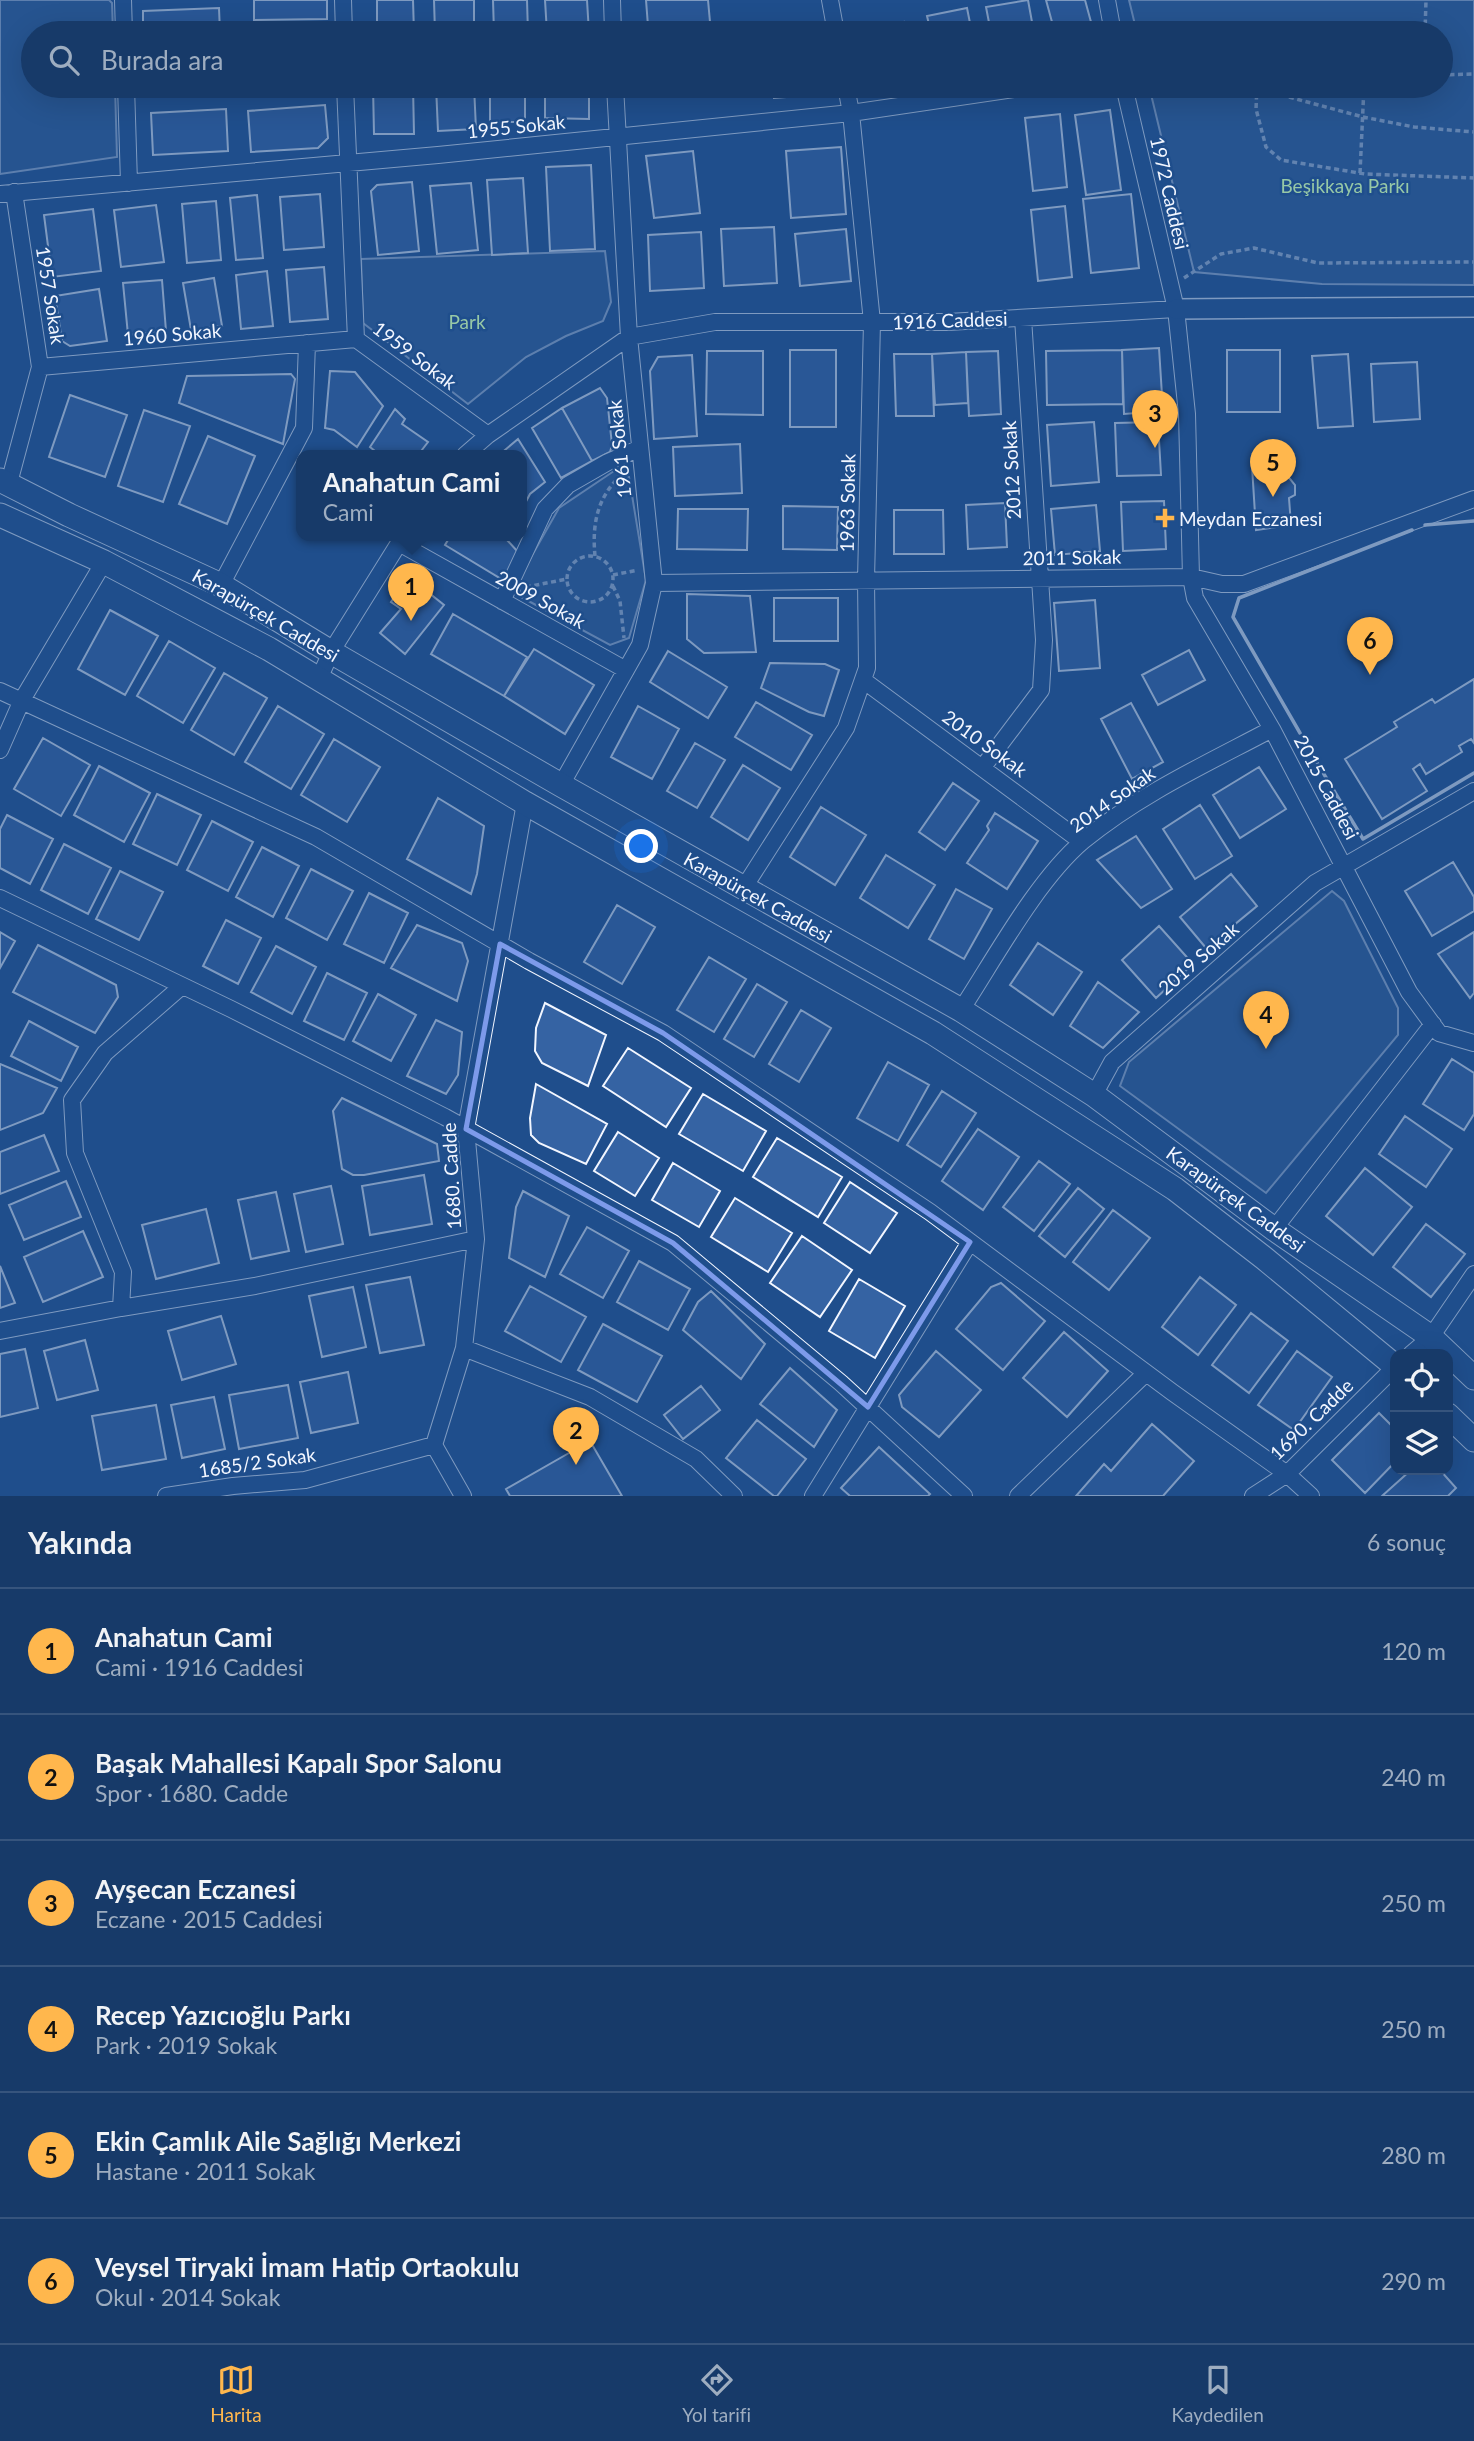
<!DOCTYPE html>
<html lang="tr">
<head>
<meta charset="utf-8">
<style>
  body { margin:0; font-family:Lato,sans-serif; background:#20416f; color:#f1f3f6 }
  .controls { position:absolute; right:21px; bottom:21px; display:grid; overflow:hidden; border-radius:14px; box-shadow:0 7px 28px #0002 }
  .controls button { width:63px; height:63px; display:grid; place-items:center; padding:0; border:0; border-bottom:2px solid #36547d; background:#173a69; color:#f1f3f6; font:35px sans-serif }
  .you { position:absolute; left:642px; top:847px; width:24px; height:24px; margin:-18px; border:5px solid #fff; border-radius:50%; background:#1a73e8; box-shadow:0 0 0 10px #1a73e833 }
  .badge { display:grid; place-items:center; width:46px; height:46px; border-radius:50%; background:#ffb74d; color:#111; font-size:23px; font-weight:700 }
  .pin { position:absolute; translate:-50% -58px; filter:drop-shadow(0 2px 4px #0008) }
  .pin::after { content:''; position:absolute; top:37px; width:24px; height:21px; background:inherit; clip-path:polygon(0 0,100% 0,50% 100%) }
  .popup { position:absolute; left:296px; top:450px; width:231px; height:91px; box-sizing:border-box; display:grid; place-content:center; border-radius:14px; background:#173a69; filter:drop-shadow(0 2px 5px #0005); font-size:23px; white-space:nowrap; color:#9eadc0 }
  .popup b { font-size:26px; color:#f1f3f6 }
  .popup::after { content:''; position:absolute; left:50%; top:100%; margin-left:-14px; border:14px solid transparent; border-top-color:#173a69 }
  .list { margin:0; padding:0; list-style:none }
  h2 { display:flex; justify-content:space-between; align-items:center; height:91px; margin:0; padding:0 28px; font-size:30px }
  h2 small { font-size:23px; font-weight:400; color:#9eadc0 }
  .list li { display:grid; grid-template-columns:46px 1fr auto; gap:21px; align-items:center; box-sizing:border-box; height:126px; padding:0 28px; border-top:2px solid #36547d }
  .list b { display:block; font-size:26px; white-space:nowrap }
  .list p { margin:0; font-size:23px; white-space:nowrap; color:#9eadc0 }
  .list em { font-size:23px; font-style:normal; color:#9eadc0 }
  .icon { flex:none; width:38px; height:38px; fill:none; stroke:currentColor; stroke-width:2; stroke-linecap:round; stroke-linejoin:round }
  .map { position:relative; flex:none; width:1474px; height:1496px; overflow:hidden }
  .search { position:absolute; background:#173a69; box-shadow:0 7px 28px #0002; left:21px; right:21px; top:21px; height:77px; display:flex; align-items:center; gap:18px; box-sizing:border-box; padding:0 24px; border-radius:38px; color:#9eadc0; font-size:26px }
  .sheet { height:847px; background:#173a69 }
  nav { display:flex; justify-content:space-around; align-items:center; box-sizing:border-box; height:98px; border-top:2px solid #36547d; background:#173a69; font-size:19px; color:#9eadc0 }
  nav a { display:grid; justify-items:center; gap:4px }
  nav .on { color:#ffb74d }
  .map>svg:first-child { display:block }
  .built { fill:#305b95; stroke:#a8bbd7; stroke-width:2 }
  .building { fill:#3563a3; stroke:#f2f6ff; stroke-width:2 }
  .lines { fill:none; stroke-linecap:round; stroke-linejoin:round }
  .minor-casing { stroke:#f2f6ff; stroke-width:18 }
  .tertiary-casing { stroke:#f2f6ff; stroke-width:22 }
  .secondary-casing { stroke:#f2f6ff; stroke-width:25 }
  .path { stroke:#b3c4dc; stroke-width:3.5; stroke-dasharray:5 3.5; stroke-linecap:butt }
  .minor { stroke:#1f4e8c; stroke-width:16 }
  .tertiary { stroke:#1f4e8c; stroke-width:19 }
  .secondary { stroke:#1f4e8c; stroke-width:23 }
  .wall { stroke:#f2f6ff; stroke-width:3.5 }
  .marked { fill:none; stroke:#7d9aea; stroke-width:5; stroke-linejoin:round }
  .poi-dot { fill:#ffb74d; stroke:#1f4e8c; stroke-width:2.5 }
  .labels { text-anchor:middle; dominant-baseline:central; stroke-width:5; stroke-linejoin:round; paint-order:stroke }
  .street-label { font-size:19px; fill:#f2f6ff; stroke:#1f4e8c }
  .park-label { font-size:19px; fill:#97c8a6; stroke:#1f4e8c }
  .poi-label { font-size:19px; fill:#f2f6ff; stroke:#1f4e8c; text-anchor:start }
</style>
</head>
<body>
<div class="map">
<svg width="1474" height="1496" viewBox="0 0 1474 1496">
  <rect width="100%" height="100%" fill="#1f4e8c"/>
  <path class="built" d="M0,0H109L112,3L113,33H33V86H115L117,157L0,174Z
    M1129,0H1474V285L1322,284L1194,272L1149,86H1441V33H1137Z
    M605,251L611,302L603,321L566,336L526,357L468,404L363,323L361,259Z
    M614,471L629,477L646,580L629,638L610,645L521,597L518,580L559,508Z
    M1332,891L1344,901L1398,1008V1035L1266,1193L1120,1086L1129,1062Z"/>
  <path class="building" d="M254,0H327V19L254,20Z
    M377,0H413L414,33H377Z
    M434,0H474V33H435Z
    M493,0H527L528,33H494Z
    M545,0H587L589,33H547Z
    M646,0H708L710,22L648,26Z
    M1028,0L1034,33H991L986,7Z
    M1046,0H1085L1094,33H1055Z
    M219,8L220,33H143V11Z
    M967,8L972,33H931L927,16Z
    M904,22L905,33H861L860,28Z
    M820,25L821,33H768V30Z
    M148,86H225V94L149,96Z
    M259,86H326V87L259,89Z
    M373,86H413L414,134H374Z
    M436,86H474L476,129L438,131Z
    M490,86H525V122H490Z
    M545,86H589V119L545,118Z
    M773,86H825L826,94L774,98Z
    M325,105L328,138L318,148L251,152L248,111Z
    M226,109L228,151L153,155L151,113Z
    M1110,110L1121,190L1086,195L1075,115Z
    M1060,114L1067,187L1033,191L1025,118Z
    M841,147L846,214L791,218L786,151Z
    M693,151L700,213L654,218L646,156Z
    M591,165L595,249L550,251L546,167Z
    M523,178L528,253L492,255L487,180Z
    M412,182L419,251L378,255L371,191L377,185Z
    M471,183L478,250L437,254L430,186Z
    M320,194L324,247L284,250L280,197Z
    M1131,194L1139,268L1091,273L1083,199Z
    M257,195L263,258L236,260L230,198Z
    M216,201L221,260L187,263L182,204Z
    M156,205L164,262L121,267L114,210Z
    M1065,206L1072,277L1038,281L1031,210Z
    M93,209L101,271L52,277L44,215Z
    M774,227L777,283L724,286L721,229Z
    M846,229L851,281L800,286L795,234Z
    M701,232L704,288L650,291L648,235Z
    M324,267L328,319L290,322L286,270Z
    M267,271L273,326L241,329L236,275Z
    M214,278L222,326L191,330L183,283Z
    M162,280L166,331L128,335L123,283Z
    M99,289L107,341L70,346L62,341L55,296Z
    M1159,348L1163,411L1124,414L1122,350Z
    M790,350H836V427H790Z
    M1122,350L1123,404L1047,405L1046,351Z
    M1227,350H1280V412H1227Z
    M707,351H763V415L706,414Z
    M998,351L1001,414L969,416L966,352Z
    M966,352L968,403L935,405L932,354Z
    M894,354H932L934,416H896Z
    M1348,354L1353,426L1318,428L1312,356Z
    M692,355L697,436L654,439L650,371L658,357Z
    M1417,362L1420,419L1374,422L1371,364Z
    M330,371L355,372L383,406L357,447L334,430L325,428Z
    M291,374L295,379L283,444L179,403L187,376Z
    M600,388L607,398L612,445L610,452L592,461L562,408Z
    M70,395L127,415L105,477L49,457Z
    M562,408L592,461L561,478L532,428Z
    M395,409L405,419L402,424L428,442L418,455H380L370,447Z
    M144,410L190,426L163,502L118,486Z
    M1094,422L1099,482L1051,486L1047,425Z
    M1158,422L1161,475L1117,476L1115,423Z
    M208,436L255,456L227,524L179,504Z
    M518,439L545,482L530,494L521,511V455H499Z
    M740,444L742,493L675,496L673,447Z
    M1280,462L1282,469L1295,485V495L1289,498L1291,525L1256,530L1252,466Z
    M1164,501L1166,549L1123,551L1121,502Z
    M1005,503L1007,547L968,549L966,505Z
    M1096,505L1100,551L1055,555L1051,509Z
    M783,506L838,507L837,550L783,549Z
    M678,509H748L747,550L677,549Z
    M894,510H943L944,554H894Z
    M451,535H499L507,540L518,552L503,580L445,545Z
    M409,577L444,605L405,654L380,633L401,609L391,602Z
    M687,594L750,596L756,652L704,653L687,639Z
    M774,598H838V641H774Z
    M1095,600L1100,668L1059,671L1054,603Z
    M110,610L158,636L125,695L78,669Z
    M453,614L527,657L504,696L431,654Z
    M169,641L215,668L183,723L137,696Z
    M534,649L594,685L565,734L504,696Z
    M1189,650L1205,680L1158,705L1142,675Z
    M668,651L727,687L708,718L650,682Z
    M770,663L825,664L839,670L824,716L809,712L761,688Z
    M224,673L267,698L234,755L191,730Z
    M1474,679V743L1471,739L1459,746L1462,752L1426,774L1420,764L1413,769L1427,791L1382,819L1345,759L1397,727L1394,722L1432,699L1435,703Z
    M756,702L812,735L791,770L735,737Z
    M1131,703L1163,762L1132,779L1101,719Z
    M278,706L324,734L291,789L245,762Z
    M638,706L679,729L652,779L611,757Z
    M43,738L90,765L61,816L14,789Z
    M334,739L380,767L347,822L301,795Z
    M695,743L725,760L697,808L667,791Z
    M743,765L780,788L748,840L711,817Z
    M99,766L150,793L124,842L74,815Z
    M1259,767L1286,809L1240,838L1213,795Z
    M953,783L979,801L945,850L919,832Z
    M157,794L201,815L177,865L133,844Z
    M438,798L484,826L477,874L471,894L407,859Z
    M1200,805L1232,856L1195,879L1163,829Z
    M821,807L866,835L835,885L790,857Z
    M995,813L1038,841L1007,889L967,863L989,830L987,826Z
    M7,815L53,839L30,884L0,868V829Z
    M212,821L253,842L228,891L187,870Z
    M1136,836L1172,889L1141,908L1097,860Z
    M64,844L111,868L88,914L41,890Z
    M262,847L299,866L273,917L236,897Z
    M886,855L935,885L908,928L860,898Z
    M1453,862L1474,897V911L1432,936L1405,891Z
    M311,869L353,891L327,940L286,918Z
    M120,871L163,892L139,940L96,919Z
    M1231,874L1257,906L1206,948L1180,917Z
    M956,889L992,909L964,959L929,939Z
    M369,893L408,913L384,963L344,944Z
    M617,905L655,927L622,984L584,962Z
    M226,920L261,938L238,984L203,966Z
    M417,925L462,943L468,961L457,1001L391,968Z
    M1159,926L1193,964L1156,998L1122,960Z
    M0,932L15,941L0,968Z
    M1474,932V993L1470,998L1438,954Z
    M1038,943L1082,972L1053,1015L1010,985Z
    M38,945L116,985L118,997L95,1033L13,992Z
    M276,946L316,967L292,1014L251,992Z
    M709,957L746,979L714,1032L677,1010Z
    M327,973L367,993L344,1040L304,1021Z
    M1098,982L1139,1012L1103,1048L1070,1026Z
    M757,984L787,1002L754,1057L724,1039Z
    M378,994L416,1015L391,1061L353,1041Z
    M545,1003L606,1035L588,1086L542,1063L535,1051L536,1028Z
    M801,1010L831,1028L799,1082L769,1064Z
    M436,1020L462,1032L458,1075L446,1094L407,1076Z
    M29,1021L78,1047L61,1081L11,1056Z
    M628,1048L691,1088L666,1127L603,1086Z
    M1452,1059L1474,1073V1114L1464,1130L1423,1104Z
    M888,1062L929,1085L898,1141L857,1118Z
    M0,1064L57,1088L43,1113L0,1130Z
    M536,1084L607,1124L586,1164L539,1143L531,1135L530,1118Z
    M942,1091L976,1113L941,1167L907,1145Z
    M703,1094L766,1131L743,1171L679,1134Z
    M342,1098L437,1144L439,1161L364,1175H353L342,1169L333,1111Z
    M1405,1116L1452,1149L1426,1187L1379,1154Z
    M978,1129L1019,1157L983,1210L942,1181Z
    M618,1132L659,1158L635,1196L594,1171Z
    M44,1135L59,1171L0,1194V1152Z
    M777,1138L842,1177L818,1217L753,1177Z
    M1039,1161L1070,1184L1034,1231L1003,1207Z
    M673,1163L720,1191L699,1227L652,1200Z
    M1365,1168L1412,1207L1373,1255L1326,1216Z
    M424,1175L432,1224L370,1235L362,1186Z
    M66,1181L81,1217L24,1240L9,1205Z
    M850,1182L897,1213L870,1253L824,1223Z
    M331,1186L343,1244L306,1252L294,1194Z
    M1078,1188L1104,1209L1065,1257L1039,1236Z
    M523,1191L569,1216L545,1277L509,1258L516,1207Z
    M276,1192L289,1251L251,1259L238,1200Z
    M735,1198L792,1233L768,1272L711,1237Z
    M206,1209L219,1263L156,1279L142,1225Z
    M1113,1210L1150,1238L1109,1290L1073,1262Z
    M1426,1224L1465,1254L1431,1297L1393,1267Z
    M587,1227L629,1251L603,1298L560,1274Z
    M83,1231L103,1277L43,1302L24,1257Z
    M802,1236L852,1270L820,1317L770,1283Z
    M639,1261L690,1289L668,1330L617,1302Z
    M0,1266L15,1303L0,1308Z
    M410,1277L424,1345L380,1353L366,1285Z
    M1200,1277L1236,1305L1198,1355L1162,1327Z
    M859,1279L905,1306L875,1358L829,1331Z
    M1001,1283L1045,1321L1003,1370L956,1329L991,1287Z
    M530,1286L586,1317L561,1362L505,1331Z
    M353,1287L366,1347L322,1357L309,1296Z
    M711,1291L765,1344L741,1379L683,1330L698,1302Z
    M1251,1313L1288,1341L1249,1393L1212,1365Z
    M221,1316L236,1364L182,1380L168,1331Z
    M603,1324L662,1356L637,1402L578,1370Z
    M1064,1332L1108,1371L1067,1417L1023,1378Z
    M85,1340L98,1390L57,1400L44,1351Z
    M25,1349L38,1408L0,1417V1354Z
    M936,1351L981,1390L939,1437L902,1407L899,1395Z
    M1297,1351L1332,1377L1294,1430L1258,1405Z
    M790,1368L837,1410L814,1447L760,1404Z
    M348,1372L358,1423L311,1433L300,1382Z
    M288,1385L298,1438L239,1449L229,1395Z
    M701,1386L720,1410L683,1439L664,1415Z
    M214,1397L225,1449L182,1458L171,1405Z
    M156,1405L166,1459L102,1470L92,1416Z
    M1379,1413L1395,1429V1462L1365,1493L1332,1460Z
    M757,1420L806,1459L777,1496H774L726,1458Z
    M1152,1424L1194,1461L1163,1496H1076L1104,1464L1111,1471Z
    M590,1441L622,1496H510L506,1489Z
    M879,1447L930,1494L928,1496H850L841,1488Z
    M1411,1470H1440L1456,1488L1448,1496H1382Z"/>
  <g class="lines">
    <g class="minor-casing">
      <path id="minor" d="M123,0L124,33
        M343,0L344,33
        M612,0L613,33
        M830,0L836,33
        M1107,0L1113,33
        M126,86L129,183
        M345,86L356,339
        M1124,86L1176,309L1187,414L1191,577L1195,598L1272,729L1409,992L1439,1033L1474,1043
        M0,194L438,155L851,113L1035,86
        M356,339L488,435
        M40,367L356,339
        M465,455L488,435L629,337L715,322H948L1176,309
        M9,483L40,367L14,192
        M399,543L626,670
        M654,583L1191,577L1222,584H1244L1474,499
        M221,585L304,428L307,343
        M502,601L545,509L568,485L608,462L640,448
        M319,679L331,652L404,535
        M863,680L1082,842
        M0,691L316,837L529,961L663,1033L930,1212L1172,1392L1287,1474L1311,1496
        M0,750L22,700L104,562
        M983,767L1041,690L1044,640L1023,318
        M561,785L640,645L654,583L629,337L615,86
        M743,889L846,728L867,668L866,580L872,322L851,113L846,86
        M0,898L231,1009L445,1117L673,1243L841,1383L964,1496
        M961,1010C995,958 1037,880 1083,841C1140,794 1208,763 1272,729
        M1094,1095L1112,1062L1315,883L1474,791
        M1274,1229L1433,1024
        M121,1308L255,1286L476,1239
        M0,1331L121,1308L123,1272L75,1153L72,1100L105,1053L182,986
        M464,1348L590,1397L696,1459L734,1496
        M1411,1354L1431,1337L1474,1274
        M166,1496L233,1486L305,1480L434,1445
        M463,1496L434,1445L464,1348L476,1239L466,1129L525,803
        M813,1496L970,1242
        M1018,1496L1146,1373
        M1253,1496L1287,1474L1395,1367"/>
    </g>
    <g class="tertiary-casing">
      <path id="tertiary" d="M1176,309L1474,307"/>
    </g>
    <g class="secondary-casing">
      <path id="secondary" d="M0,480L69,515L221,585L331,652L561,785L961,1010L1094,1095L1274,1229L1431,1337L1474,1378
        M0,515L104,562L269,649L525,803L933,1033L1175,1189L1264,1258L1395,1366
        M1448,1415L1474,1440"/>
    </g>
    <path class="path" d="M1425,33L1426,0
      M1441,75L1474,74
      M1248,86L1363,117L1414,127L1474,132
      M1257,86L1256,109L1266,147L1281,160L1365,174L1474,178
      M1360,173L1364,86
      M1184,278L1221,254L1254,248L1318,263L1474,262
      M595,556C592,524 597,498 621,475
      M567 579a23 23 0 1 1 46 0a23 23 0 1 1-46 0Z
      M613,575L638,570
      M613,586L620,601L624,638
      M526,587L567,579"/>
    <use href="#minor" class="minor"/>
    <use href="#tertiary" class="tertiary"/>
    <use href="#secondary" class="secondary"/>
    <path class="wall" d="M1425,525L1474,521
      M1300,733L1233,617L1239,598L1412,530
      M1313,756L1363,839L1474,773"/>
  </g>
  <path d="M0 0H1474V1496H0ZM500,944L663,1033L970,1242L868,1407L673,1243L466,1129Z" fill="#1f4e8c" fill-opacity=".55" fill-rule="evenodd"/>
  <path class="marked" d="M500,944L663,1033L970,1242L868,1407L673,1243L466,1129Z"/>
  <path class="poi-dot" d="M1161.5 507.5h7v7h7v7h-7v7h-7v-7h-7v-7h7z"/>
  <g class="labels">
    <g class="street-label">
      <text transform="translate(516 126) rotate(-6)">1955 Sokak</text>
      <text transform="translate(1170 193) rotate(77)">1972 Caddesi</text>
      <text transform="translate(51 295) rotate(81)">1957 Sokak</text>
      <text transform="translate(950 320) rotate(-2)">1916 Caddesi</text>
      <text transform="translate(172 334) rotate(-5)">1960 Sokak</text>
      <text transform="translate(415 355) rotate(37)">1959 Sokak</text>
      <text transform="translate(619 449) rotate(-96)">1961 Sokak</text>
      <text transform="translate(1011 470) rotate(-93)">2012 Sokak</text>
      <text transform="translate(847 503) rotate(-89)">1963 Sokak</text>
      <text transform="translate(1072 557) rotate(-1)">2011 Sokak</text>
      <text transform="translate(541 599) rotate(29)">2009 Sokak</text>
      <text transform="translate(266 615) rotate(30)">Karapürçek Caddesi</text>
      <text transform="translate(985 743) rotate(36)">2010 Sokak</text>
      <text transform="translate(1327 787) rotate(62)">2015 Caddesi</text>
      <text transform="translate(1112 799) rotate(-35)">2014 Sokak</text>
      <text transform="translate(758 897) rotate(29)">Karapürçek Caddesi</text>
      <text transform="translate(1198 958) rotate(-41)">2019 Sokak</text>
      <text transform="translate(451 1176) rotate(-93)">1680. Cadde</text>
      <text transform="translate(1236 1199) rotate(36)">Karapürçek Caddesi</text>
      <text transform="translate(1311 1419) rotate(-44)">1690. Cadde</text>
      <text transform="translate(257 1462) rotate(-8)">1685/2 Sokak</text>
    </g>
    <g class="park-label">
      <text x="1345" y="185">Beşikkaya Parkı</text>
      <text x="467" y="321">Park</text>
    </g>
    <g class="poi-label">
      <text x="1179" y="518">Meydan Eczanesi</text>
    </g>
  </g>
</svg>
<div class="controls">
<button><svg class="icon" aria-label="locate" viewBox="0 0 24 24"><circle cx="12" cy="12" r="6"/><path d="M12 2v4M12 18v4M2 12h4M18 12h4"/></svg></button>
<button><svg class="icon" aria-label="layers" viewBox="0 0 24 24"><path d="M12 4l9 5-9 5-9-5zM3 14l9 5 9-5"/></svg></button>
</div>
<div class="you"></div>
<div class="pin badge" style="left:411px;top:621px">1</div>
<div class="popup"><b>Anahatun Cami</b>Cami</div>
<div class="pin badge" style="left:576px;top:1465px">2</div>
<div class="pin badge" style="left:1155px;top:448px">3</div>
<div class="pin badge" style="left:1266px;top:1049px">4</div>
<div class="pin badge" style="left:1273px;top:497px">5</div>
<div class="pin badge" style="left:1370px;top:675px">6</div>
<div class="search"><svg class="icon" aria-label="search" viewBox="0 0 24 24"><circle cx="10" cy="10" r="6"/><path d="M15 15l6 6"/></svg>Burada ara</div>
</div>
<section class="sheet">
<h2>Yakında<small>6 sonuç</small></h2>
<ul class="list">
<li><span class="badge">1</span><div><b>Anahatun Cami</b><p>Cami · 1916 Caddesi</p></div><em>120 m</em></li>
<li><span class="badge">2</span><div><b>Başak Mahallesi Kapalı Spor Salonu</b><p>Spor · 1680. Cadde</p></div><em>240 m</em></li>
<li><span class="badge">3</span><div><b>Ayşecan Eczanesi</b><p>Eczane · 2015 Caddesi</p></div><em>250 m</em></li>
<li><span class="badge">4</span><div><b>Recep Yazıcıoğlu Parkı</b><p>Park · 2019 Sokak</p></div><em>250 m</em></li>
<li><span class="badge">5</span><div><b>Ekin Çamlık Aile Sağlığı Merkezi</b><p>Hastane · 2011 Sokak</p></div><em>280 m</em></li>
<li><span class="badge">6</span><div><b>Veysel Tiryaki İmam Hatip Ortaokulu</b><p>Okul · 2014 Sokak</p></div><em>290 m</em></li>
</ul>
</section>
<nav>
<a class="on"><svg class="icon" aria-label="map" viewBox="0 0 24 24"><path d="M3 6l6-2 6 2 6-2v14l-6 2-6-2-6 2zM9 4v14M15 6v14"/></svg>Harita</a>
<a><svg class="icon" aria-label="directions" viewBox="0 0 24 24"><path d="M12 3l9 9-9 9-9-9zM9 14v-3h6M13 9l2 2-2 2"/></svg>Yol tarifi</a>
<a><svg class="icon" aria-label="saved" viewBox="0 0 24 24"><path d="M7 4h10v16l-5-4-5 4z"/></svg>Kaydedilen</a>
</nav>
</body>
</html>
